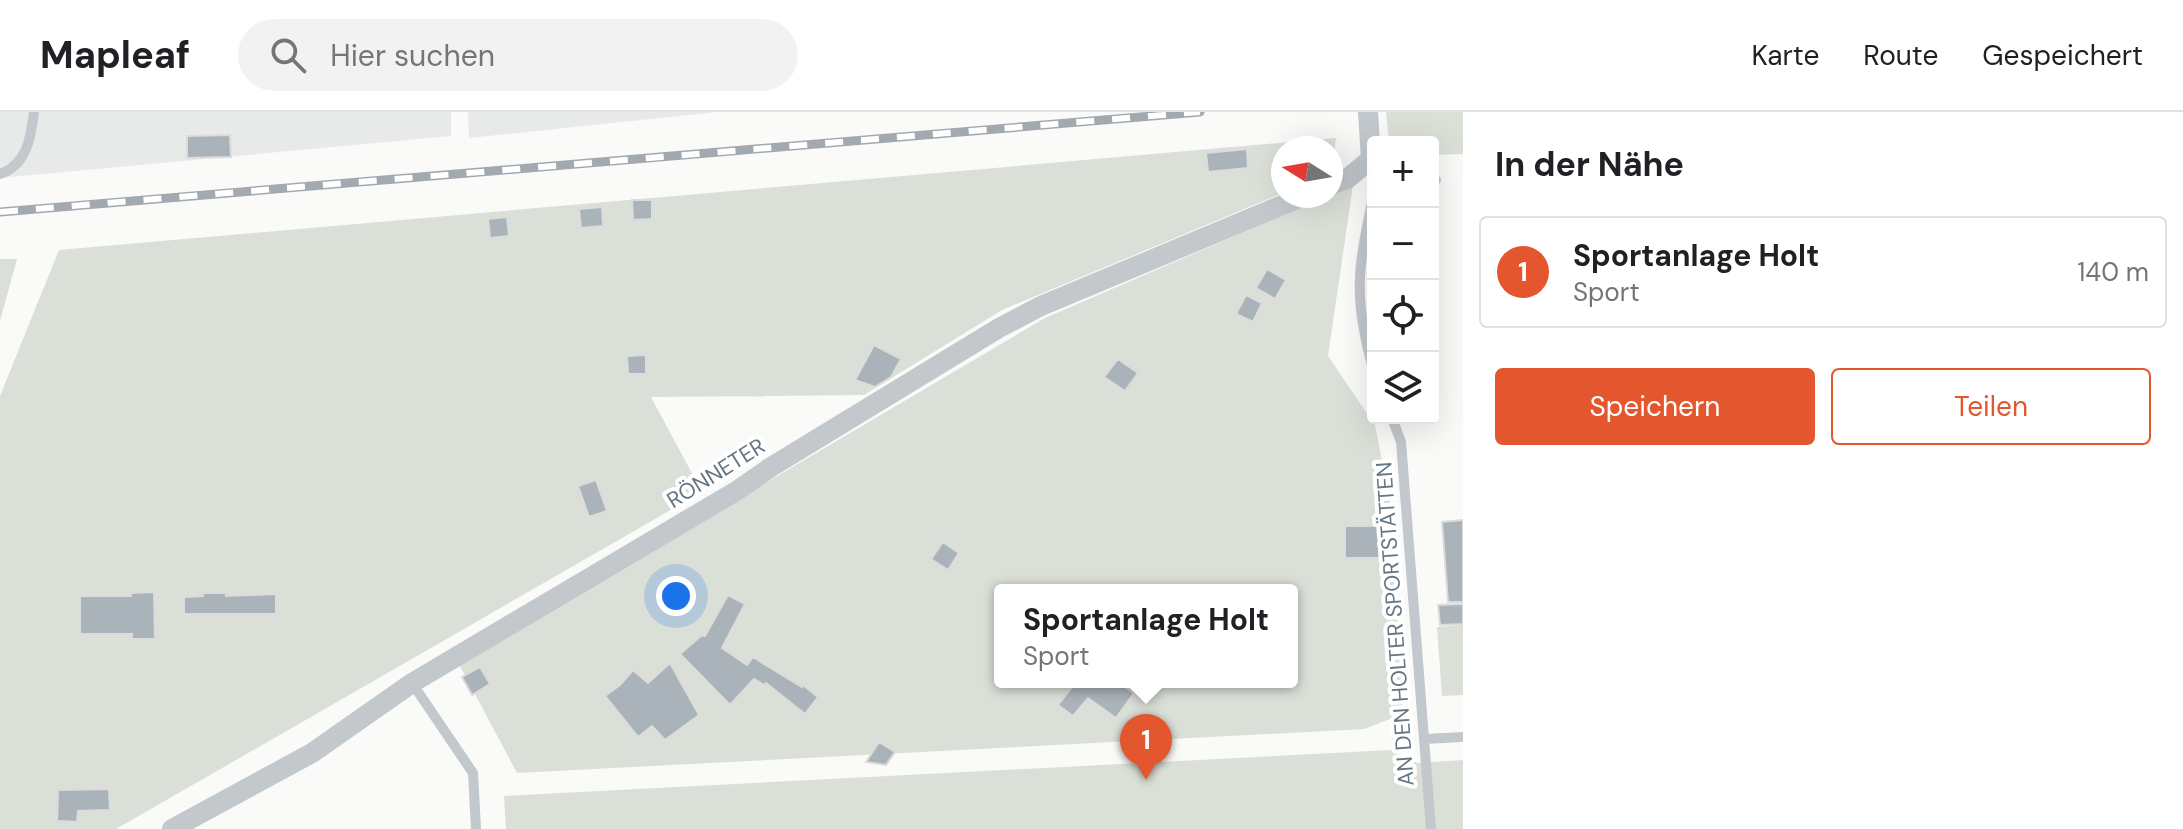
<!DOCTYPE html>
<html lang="de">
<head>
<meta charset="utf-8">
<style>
  body { margin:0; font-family:"DM Sans",sans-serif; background:#f2f2f2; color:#202124 }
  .controls { position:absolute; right:24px; top:24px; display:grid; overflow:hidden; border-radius:8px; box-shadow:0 8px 32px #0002 }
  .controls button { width:72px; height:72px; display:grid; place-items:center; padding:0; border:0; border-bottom:2px solid #e0e0e0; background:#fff; color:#202124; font:40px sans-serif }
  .compass { position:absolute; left:1271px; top:24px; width:72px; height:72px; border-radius:50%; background:#fff; box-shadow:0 8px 32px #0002; rotate:281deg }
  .you { position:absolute; left:676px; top:484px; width:28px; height:28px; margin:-20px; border:6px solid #fff; border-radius:50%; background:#1a73e8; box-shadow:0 0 0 12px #1a73e833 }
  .badge { display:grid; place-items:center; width:52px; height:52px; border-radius:50%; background:#e4572e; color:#fff; font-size:26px; font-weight:700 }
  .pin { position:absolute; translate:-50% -66px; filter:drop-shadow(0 2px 4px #0008) }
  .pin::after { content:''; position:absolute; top:42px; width:28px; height:24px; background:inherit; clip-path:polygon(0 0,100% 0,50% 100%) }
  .popup { position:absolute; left:994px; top:472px; width:304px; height:104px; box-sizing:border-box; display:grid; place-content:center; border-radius:8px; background:#fff; filter:drop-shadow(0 2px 6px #0005); font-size:26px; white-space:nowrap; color:#757577 }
  .popup b { font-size:30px; color:#202124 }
  .popup::after { content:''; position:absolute; left:50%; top:100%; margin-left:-16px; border:16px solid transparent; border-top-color:#fff }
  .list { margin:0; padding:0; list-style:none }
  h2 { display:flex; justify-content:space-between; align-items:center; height:104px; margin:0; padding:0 32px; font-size:34px }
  h2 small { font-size:26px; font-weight:400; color:#757577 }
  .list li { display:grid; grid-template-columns:52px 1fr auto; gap:24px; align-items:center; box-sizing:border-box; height:112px; margin:0 16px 16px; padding:0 16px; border:2px solid #e0e0e0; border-radius:8px }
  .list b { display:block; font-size:30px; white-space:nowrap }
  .list p { margin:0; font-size:26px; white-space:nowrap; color:#757577 }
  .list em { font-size:26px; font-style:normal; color:#757577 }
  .actions { display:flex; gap:16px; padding:24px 32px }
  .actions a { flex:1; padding:18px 0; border:2px solid #e4572e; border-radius:8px; text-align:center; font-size:28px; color:#e4572e }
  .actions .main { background:#e4572e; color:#fff }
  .icon { flex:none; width:44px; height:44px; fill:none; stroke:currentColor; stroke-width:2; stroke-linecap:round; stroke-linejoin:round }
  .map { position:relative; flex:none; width:1463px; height:717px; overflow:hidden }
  header { display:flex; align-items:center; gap:48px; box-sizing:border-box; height:112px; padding:0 40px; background:#fff; border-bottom:2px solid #e0e0e0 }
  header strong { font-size:38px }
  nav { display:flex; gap:44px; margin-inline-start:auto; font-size:28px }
  .search { width:560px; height:72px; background:#f2f2f2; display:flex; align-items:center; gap:20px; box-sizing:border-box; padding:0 28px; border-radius:44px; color:#757577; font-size:30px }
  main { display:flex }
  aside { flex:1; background:#fff }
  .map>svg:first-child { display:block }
  .built { fill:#e8e9e9 }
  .green { fill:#dadfd7; fill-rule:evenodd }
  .building { fill:#aab3b9; stroke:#dcdcda; stroke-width:2 }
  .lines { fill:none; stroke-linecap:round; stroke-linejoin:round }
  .service { stroke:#c3c8cc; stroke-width:10 }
  .minor { stroke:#c3c8cc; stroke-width:20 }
  .rail-casing { stroke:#a2aab0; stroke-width:9 }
  .rail { stroke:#fff; stroke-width:6; stroke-dasharray:18; stroke-linecap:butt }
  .labels { text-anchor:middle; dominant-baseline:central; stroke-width:8; stroke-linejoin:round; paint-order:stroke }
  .street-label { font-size:22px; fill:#657683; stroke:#fff }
</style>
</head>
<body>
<header>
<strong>Mapleaf</strong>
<div class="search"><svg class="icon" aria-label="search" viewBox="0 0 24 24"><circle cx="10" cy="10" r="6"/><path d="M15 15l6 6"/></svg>Hier suchen</div>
<nav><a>Karte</a><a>Route</a><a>Gespeichert</a></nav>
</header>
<main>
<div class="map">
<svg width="1463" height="717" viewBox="0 0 1463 717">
  <rect width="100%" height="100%" fill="#fafaf8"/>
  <path class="built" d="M0,0H451V24L0,66Z
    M468,0H717L469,26Z"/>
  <path class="green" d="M1386,0H1463V42L1433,43V30H1389Z
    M1336,26L1333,48L1331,50V36H1283V81L1002,198L864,283L651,285L702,380L116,717H0V284L59,138Z
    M1353,73L1328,244L1375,313L1390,389L1403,602L1364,617L517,661L459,552L1045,206ZM1000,478H1292V570H1000Z
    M0,147H17L0,209Z
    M1463,513V583L1442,584L1437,515Z
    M1391,638L1417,651L1463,648V717H506L504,684Z"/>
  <path class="building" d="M230,23L231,45L187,46V24Z
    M1247,37L1248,56L1208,60L1206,41Z
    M632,88H652V107L633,108Z
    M602,95L603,114L581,116L579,97Z
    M507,105L509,124L490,126L488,107Z
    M1267,157L1286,168L1275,187L1256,176Z
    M1246,183L1262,191L1253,210L1236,202Z
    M874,233L901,247L891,265L875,275L855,268Z
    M646,243V262H628L627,244Z
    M1118,247L1138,261L1125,279L1104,265Z
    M596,368L607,399L589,405L578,374Z
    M1463,408V490H1448L1442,410Z
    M1345,414H1382V446H1345Z
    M943,430L959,441L948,458L931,447Z
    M154,480L155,527H132V522H80V484H131V481Z
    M203,481H226V484L276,482V502H184V485L203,484Z
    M728,483L745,492L722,536L747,553L753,545L802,575L803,573L818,585L805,602L766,571L764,573L754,567L730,593L680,542L702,523L705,524Z
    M1463,492V512L1440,513L1438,493Z
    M670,551L699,603L665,628L652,614L638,625L605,584L620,573L633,558L648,571Z
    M480,555L490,572L472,583L462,565Z
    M1066,570H1118L1134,581L1116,606L1088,586L1073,604L1058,593L1072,575Z
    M879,630L895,640L886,653L866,650Z
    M109,677L110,698L78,699L77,710L57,709L58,678Z"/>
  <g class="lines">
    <path class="service" d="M0,62C27,53 31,25 34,0
      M1433,67L1436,68
      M1373,85C1368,111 1361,138 1360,165C1358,195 1365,228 1373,257
      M1392,306L1401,330L1431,717
      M412,571L473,661L476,717
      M1425,627L1463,625"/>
    <path class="minor" d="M1331,73L1347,67L1371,47L1368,0
      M172,717L312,641L412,571L738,378L771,355L999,216L1041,194L1304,84"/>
    <g class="rail-casing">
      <path id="rail" d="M0,100L1200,0"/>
    </g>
    <use href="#rail" class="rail"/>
  </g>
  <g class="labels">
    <g class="street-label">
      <text transform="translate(716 361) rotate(-32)">RÖNNETER</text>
      <text transform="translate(1395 512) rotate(-94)">AN DEN HOLTER SPORTSTÄTTEN</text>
    </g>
  </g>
</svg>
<div class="controls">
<button>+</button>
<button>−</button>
<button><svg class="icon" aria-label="locate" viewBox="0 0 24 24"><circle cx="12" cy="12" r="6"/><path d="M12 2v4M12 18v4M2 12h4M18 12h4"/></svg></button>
<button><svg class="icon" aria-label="layers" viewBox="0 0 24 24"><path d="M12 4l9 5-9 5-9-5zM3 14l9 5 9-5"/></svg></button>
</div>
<svg class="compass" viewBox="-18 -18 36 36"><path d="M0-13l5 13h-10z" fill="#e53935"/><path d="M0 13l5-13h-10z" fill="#757577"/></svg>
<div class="you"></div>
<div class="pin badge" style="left:1146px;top:668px">1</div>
<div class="popup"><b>Sportanlage Holt</b>Sport</div>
</div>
<aside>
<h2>In der Nähe<small></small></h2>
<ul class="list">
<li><span class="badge">1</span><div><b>Sportanlage Holt</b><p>Sport</p></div><em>140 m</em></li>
</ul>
<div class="actions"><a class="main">Speichern</a><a>Teilen</a></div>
</aside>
</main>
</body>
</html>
